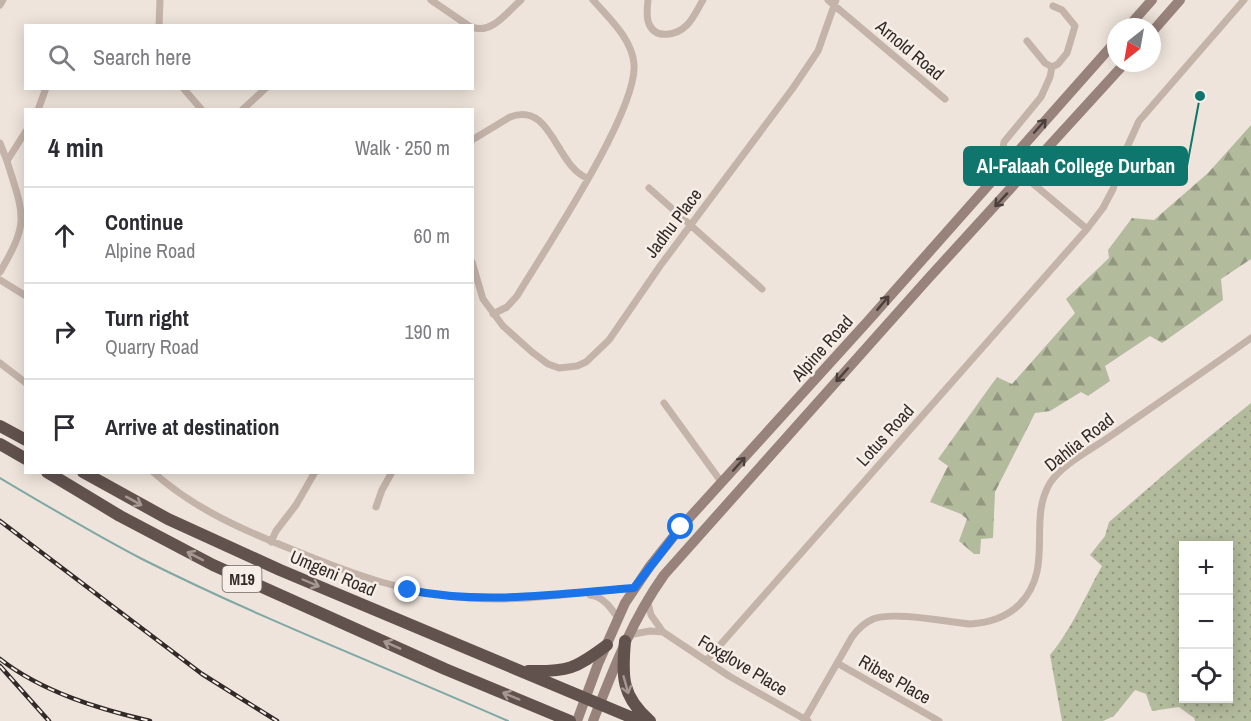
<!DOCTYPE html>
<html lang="en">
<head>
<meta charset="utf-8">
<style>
  body { margin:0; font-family:"Archivo Narrow",sans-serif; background:#f2f2f3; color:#2b2b33 }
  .controls { position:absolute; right:18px; bottom:18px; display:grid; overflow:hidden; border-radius:0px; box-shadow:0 3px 15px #0003 }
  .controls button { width:54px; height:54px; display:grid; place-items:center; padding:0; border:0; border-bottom:2px solid #e1e1e2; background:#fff; color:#2b2b33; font:30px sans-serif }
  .compass { position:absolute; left:1107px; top:18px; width:54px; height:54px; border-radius:50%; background:#fff; box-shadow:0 3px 15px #0003; rotate:211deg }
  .stop { position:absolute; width:18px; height:18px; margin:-14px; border:4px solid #1a73e8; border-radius:50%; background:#fff }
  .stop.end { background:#1a73e8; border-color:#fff; box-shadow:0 2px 6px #0008 }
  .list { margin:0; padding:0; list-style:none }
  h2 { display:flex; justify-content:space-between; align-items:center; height:78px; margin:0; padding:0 24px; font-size:26px }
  h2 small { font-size:20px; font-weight:400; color:#7c7c81 }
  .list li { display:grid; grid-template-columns:39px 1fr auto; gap:18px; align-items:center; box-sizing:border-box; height:96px; padding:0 24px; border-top:2px solid #e1e1e2 }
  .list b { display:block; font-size:22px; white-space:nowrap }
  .list p { margin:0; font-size:20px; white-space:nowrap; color:#7c7c81 }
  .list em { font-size:20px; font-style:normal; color:#7c7c81 }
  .icon { flex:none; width:33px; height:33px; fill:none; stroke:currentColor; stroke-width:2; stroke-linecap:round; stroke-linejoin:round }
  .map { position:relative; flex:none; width:1251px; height:721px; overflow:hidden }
  .search { position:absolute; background:#fff; box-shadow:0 3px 15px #0003; left:24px; top:24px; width:450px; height:66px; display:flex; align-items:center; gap:15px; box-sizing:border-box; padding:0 21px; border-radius:0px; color:#7c7c81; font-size:22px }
  .panel { position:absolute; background:#fff; box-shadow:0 3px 15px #0003; left:24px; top:108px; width:450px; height:366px; border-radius:0px }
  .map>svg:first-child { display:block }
  .forest { fill:url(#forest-firs) }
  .park { fill:url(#park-dots); fill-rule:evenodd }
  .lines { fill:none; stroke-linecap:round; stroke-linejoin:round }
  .stream { stroke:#7ea7a5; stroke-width:2 }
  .minor { stroke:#c4b3a9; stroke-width:7 }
  .secondary { stroke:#97837b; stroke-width:10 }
  .trunk { stroke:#62524e; stroke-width:12 }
  .rail-casing { stroke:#322a28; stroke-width:4.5 }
  .rail { stroke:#f6eee7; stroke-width:2; stroke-dasharray:7; stroke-linecap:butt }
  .oneway { stroke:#4b403d }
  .oneway2 { stroke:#a59893 }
  .route { stroke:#1a73e8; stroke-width:8 }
  .labels { text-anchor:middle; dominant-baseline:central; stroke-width:5; stroke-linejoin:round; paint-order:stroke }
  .shield { fill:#f6eee7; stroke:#6d6561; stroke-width:1.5 }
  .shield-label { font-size:16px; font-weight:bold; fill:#322a28 }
  .street-label { font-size:18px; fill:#322a28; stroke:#f6eee7 }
  .leader { fill:none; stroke:#0f766e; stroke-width:2 }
  .callout-dot { fill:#0f766e; stroke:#f6eee7; stroke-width:2 }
  .callout { fill:#0f766e; stroke:#0f766e; stroke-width:2 }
  .callout-label { font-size:20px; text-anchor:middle; font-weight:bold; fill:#fff }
</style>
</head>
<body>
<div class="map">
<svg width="1251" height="721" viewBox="0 0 1251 721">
  <defs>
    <pattern id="forest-firs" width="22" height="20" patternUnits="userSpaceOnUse" patternTransform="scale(1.5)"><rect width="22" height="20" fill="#b3bb9d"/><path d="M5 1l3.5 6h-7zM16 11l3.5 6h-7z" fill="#929880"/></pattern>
    <pattern id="park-dots" width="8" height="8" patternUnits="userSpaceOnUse" patternTransform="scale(1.5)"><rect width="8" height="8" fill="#b3bb9d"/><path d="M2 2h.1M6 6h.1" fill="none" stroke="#929880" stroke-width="1.8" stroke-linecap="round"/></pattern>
  </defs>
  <rect width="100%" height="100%" fill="#eee4db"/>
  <path class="forest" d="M1251,125V259L1221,279L1223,300L1162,343L1150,336L1105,366L1110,381L1088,396L1081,392L1050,411L1035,413L995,492L993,538L981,539L980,554H974L959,541L967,519L961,514L930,502L948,466L938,459L997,377L1012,384L1075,313L1066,299L1109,258L1108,250L1132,218L1154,220L1208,173Z"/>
  <path class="park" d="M1251,403V721H1195L1194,718L1179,707L1152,711L1146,694L1135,690L1114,716L1103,721H1062L1050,655C1072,629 1085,596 1102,566L1090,555L1105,536L1109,522L1189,453ZM1184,546H1228V698H1184Z"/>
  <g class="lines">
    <path class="stream" d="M0,478C47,506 94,534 142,559C261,619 386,667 508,721"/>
    <path class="minor" d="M431,0L469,26
      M648,0C647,8 646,17 649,24C656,40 677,35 687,25C694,18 698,8 703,0
      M828,0L945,99
      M0,5L3,0
      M159,26L160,0
      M472,27C492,35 508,11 521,0
      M1027,41L1045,63L1052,67L1058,64L1067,53L1075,26L1062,10L1053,6
      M183,88L202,110
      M38,110L46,88
      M242,110L266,88
      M472,140L510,117C552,101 555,165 587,178
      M0,143L7,161
      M1012,157L1003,148L1004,142L1041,97L1050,77L1052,67
      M1024,176L1087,229
      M649,188L762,289
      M472,262L483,299L503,326L532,352L548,364L559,368L577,366L586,362L609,340L660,266L793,88L818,51L836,0
      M0,272C30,221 24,216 7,161L26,131
      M0,280L26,296
      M493,314L507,307L517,296C544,251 638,111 634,64C632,39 609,18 593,0
      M0,363L26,383
      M664,403L722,483
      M153,472C194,509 245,531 296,551C352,574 409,595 471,598C525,602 580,592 634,588
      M376,507L382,490L392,472
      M271,542L276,531L296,505L315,472
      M590,595C604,597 610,607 618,618
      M647,599L651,615L663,632L729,676L808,721
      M628,635L650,631L663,632
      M706,661L1087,229L1103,208L1113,189L1124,154L1139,121L1244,0
      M837,663L939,721
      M805,719L852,637C857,630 864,623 873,619C894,611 947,622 970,624C989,623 1006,618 1020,604C1055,567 1027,521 1050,483C1062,464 1094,448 1112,435C1158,403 1205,371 1251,338"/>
    <path class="secondary" d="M1128,27L1152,0
      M1152,32L1180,0
      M577,721L598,664L625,603L650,566L681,527L868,321L1116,41
      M593,721C613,670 632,620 664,575L926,281L1125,63"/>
    <path class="trunk" d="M0,426L26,440
      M0,444L26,459
      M47,472L120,516L213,565L445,669L570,721
      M83,472L168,519L280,570L640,721
      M625,641C622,676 621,696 650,721
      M528,671C568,672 575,669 607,645"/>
    <g class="rail-casing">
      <path id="rail" d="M0,521L202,674L277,721
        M0,659C42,692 99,709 150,721
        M0,666L49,721"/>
    </g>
    <use href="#rail" class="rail"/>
  </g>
  <defs><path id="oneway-shaft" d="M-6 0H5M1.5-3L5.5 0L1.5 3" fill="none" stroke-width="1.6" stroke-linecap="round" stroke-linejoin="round" transform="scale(1.5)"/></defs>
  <g class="oneway">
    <use href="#oneway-shaft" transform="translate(1040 126) rotate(-48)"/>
    <use href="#oneway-shaft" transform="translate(1001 200) rotate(133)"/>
    <use href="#oneway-shaft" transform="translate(883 303) rotate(-50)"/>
    <use href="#oneway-shaft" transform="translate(842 375) rotate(132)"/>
    <use href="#oneway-shaft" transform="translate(739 464) rotate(-48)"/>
  </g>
  <g class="oneway2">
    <use href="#oneway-shaft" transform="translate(134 501) rotate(29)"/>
    <use href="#oneway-shaft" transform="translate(195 556) rotate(-153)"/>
    <use href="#oneway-shaft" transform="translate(311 583) rotate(23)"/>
    <use href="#oneway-shaft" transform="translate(392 645) rotate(-156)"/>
    <use href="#oneway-shaft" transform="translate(626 685) rotate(74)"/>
    <use href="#oneway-shaft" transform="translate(511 696) rotate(-157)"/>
  </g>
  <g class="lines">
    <path class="route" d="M408,590C484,605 557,594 634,588L681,527"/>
  </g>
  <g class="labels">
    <rect class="shield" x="222.5" y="566" width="39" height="26" rx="4.5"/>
    <g class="shield-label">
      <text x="242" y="579">M19</text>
    </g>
    <g class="street-label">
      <text transform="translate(910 50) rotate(40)">Arnold Road</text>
      <text transform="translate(673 223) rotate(-53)">Jadhu Place</text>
      <text transform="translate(822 348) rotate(-48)">Alpine Road</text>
      <text transform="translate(885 435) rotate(-48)">Lotus Road</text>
      <text transform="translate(1079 442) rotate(-38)">Dahlia Road</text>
      <text transform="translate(333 573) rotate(23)">Umgeni Road</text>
      <text transform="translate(743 665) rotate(31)">Foxglove Place</text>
      <text transform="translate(895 679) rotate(30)">Ribes Place</text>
    </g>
  </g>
  <path class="leader" d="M1200 96L1187 166"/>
  <circle class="callout-dot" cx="1200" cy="96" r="6"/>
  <rect class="callout" x="964" y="147" width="223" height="38" rx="6"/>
  <g class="callout-label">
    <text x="1076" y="173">Al-Falaah College Durban</text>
  </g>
</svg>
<div class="controls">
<button>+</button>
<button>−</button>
<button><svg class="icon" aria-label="locate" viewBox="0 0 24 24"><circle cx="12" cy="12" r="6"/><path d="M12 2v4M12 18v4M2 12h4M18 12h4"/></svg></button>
</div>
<svg class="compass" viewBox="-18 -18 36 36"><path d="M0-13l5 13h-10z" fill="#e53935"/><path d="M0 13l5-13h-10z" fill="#7c7c81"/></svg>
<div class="stop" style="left:681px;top:527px"></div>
<div class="stop end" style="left:408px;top:590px"></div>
<div class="search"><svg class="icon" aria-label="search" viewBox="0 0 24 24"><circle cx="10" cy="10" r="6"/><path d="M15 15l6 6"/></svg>Search here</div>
<section class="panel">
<h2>4 min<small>Walk · 250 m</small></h2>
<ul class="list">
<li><svg class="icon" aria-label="ahead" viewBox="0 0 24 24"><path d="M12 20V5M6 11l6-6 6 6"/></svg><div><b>Continue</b><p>Alpine Road</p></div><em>60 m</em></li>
<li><svg class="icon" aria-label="right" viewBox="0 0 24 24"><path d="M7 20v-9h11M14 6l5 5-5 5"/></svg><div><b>Turn right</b><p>Quarry Road</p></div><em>190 m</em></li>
<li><svg class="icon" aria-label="arrive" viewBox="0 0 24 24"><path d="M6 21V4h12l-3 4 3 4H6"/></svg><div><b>Arrive at destination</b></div></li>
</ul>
</section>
</div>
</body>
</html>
